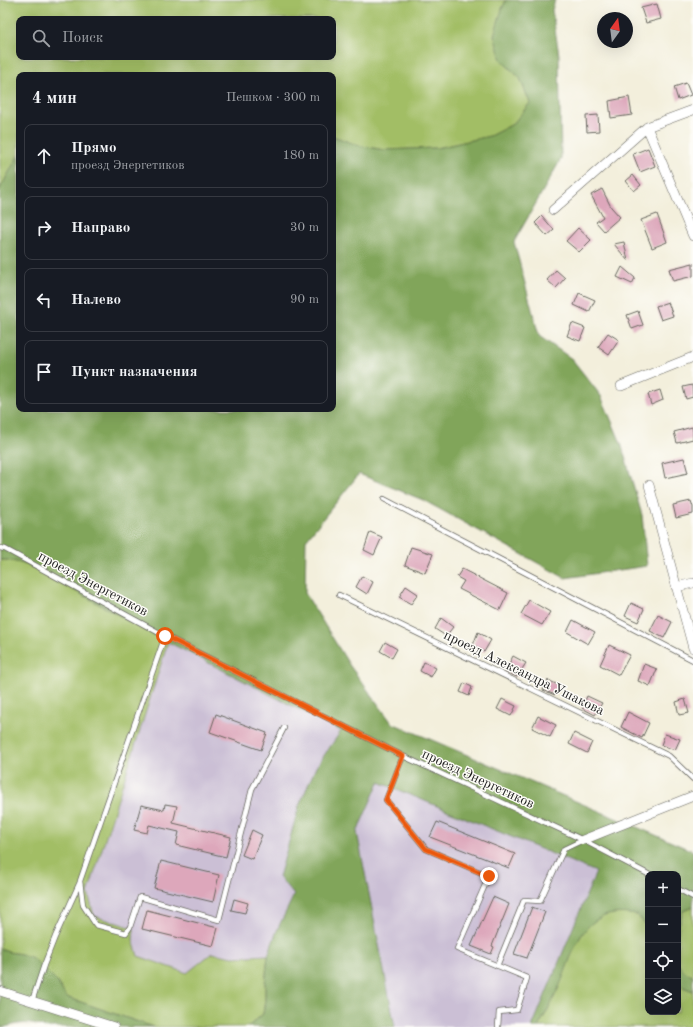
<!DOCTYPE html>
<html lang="ru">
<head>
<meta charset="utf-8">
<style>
  body { margin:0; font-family:"Old Standard TT",serif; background:#242831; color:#f1f3f6 }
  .controls { position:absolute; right:12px; bottom:12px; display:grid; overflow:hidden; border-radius:8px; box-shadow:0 4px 16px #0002 }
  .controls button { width:36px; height:36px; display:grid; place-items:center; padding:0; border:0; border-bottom:1px solid #363941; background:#171b24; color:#f1f3f6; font:20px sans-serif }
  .compass { position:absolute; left:597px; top:12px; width:36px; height:36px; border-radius:50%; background:#171b24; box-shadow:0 4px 16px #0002; rotate:14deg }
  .stop { position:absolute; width:12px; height:12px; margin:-9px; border:3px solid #ea580c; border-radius:50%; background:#fff }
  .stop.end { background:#ea580c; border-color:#fff; box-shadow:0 1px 4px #0008 }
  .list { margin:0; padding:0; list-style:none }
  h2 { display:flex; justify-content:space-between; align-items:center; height:52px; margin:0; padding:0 16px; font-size:17px }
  h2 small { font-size:13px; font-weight:400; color:#9ea1a6 }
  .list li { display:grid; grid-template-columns:26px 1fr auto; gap:12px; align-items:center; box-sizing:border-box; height:64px; margin:0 8px 8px; padding:0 8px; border:1px solid #363941; border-radius:8px }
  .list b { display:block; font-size:15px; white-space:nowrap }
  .list p { margin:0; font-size:13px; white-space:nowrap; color:#9ea1a6 }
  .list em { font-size:13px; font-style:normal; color:#9ea1a6 }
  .icon { flex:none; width:22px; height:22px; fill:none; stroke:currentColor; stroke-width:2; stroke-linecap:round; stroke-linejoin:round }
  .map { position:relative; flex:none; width:693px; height:1027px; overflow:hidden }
  .search { position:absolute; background:#171b24; box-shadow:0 4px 16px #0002; left:16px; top:16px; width:320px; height:44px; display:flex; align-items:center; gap:10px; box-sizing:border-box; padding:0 14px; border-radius:8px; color:#9ea1a6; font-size:15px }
  .panel { position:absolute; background:#171b24; box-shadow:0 4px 16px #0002; left:16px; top:72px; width:320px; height:340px; border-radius:8px }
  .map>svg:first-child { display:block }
  .industrial { fill:#cbbfd5 }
  .green { fill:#a2be65; stroke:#5f6d40; fill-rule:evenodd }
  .forest { fill:#81a55a; stroke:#4e603b }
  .building { fill:#dda7bb }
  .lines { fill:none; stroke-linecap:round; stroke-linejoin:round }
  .lane-casing { stroke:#67665f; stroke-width:6 }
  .street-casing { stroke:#67665f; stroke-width:10 }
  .lane { stroke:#fff; stroke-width:4.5 }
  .street { stroke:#fff; stroke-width:9 }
  .route { stroke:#ea580c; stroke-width:5 }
  .labels { text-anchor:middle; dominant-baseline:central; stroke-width:3; stroke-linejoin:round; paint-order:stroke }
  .street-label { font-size:14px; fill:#1c1c1c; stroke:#fdfcf7 }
</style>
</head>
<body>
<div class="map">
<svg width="693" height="1027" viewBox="0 0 693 1027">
  <rect width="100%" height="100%" fill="#fdfcf7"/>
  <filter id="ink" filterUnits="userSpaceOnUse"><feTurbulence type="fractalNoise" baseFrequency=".025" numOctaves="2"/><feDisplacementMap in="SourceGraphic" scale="8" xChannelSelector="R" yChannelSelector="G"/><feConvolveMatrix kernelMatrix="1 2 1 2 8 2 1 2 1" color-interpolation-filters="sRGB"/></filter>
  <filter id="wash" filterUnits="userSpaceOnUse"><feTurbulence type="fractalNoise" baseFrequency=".012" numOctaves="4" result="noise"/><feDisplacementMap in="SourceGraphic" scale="16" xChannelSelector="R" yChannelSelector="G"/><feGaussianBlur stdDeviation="0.9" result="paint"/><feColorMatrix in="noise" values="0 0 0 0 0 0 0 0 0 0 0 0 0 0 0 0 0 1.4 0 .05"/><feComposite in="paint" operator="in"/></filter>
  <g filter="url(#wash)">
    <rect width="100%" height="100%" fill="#f3efdc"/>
    <path class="industrial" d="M168,642L341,731L316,767L294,894L278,928L268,955L233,957L212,953L187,973L138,956L130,927L94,916L88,893Z
      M379,782L596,872L532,1027H395L357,832Z"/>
    <path class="green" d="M0,0H506L502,9L501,60L520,78L530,103L513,124L490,136L437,148L384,150L357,145L333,136V75H19V154L0,189ZM19,19H333V57H19Z
      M0,560H8L28,565L168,642L88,893L94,916L130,927L134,929L133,940L138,956L187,973L212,953L233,957L268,955L265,984V1000L263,1014L248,1027H153L66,997L58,983L21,954L8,952L0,949Z
      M693,907V977L683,970L678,963V933L679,925L683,911Z
      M624,913L637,915L648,928V1012H678V984L683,987L693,991V1027H538C546,1014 553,1000 559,986C569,964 576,933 597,919C605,914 615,914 624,913Z"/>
    <path class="forest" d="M506,0H555L552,10L559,55L561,159L514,242L539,336L572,359L601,396L621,443L642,515L647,566L565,578L423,500L359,474L306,540L305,593L350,666L392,723L693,851V907L683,911L679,925L678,933V874H648V928L637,915C624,913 610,912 598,919C576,931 569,965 559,987C553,1000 546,1014 538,1027H532L596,872L379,782L357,832L395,1027H248L263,1014L265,1000V984L268,955L278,928L294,895L279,877L299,806L316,767L341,731L168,642L28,565L8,560H0V189L19,154V409H333V136L357,145L384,150L437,148L490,136L513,124L530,103L520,78L501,60L494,35L502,9Z
      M0,949L8,952L21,954L33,958L58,983L66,997L153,1027H45C35,1024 24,1022 13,1025C8,1026 5,1027 0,1027Z
      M678,963L683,970L693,977V991L683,987L678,984Z"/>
    <g id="blocks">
      <path class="building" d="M657,4L661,19L646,23L641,8Z
        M686,83L691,95L678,100L674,87Z
        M629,97L632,115L611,118L609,101Z
        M598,115L599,131L587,132L586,116Z
        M648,148L655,166L640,172L633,154Z
        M633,175L641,185L634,191L626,181Z
        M602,189L611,207L620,217L604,231L596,222L603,217L591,195Z
        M657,214L667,242L652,248L641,220Z
        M542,216L554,230L547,236L535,223Z
        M578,228L591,240L579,252L566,241Z
        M624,242L628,261L614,244Z
        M693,263V276L673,281L669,269Z
        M622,267L635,278L632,284L617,277Z
        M556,270L565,278L556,288L547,280Z
        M579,293L595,300L589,312L574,305Z
        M668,302L673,316L661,320L656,306Z
        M638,311L643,325L632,329L627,315Z
        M572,323L585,328L580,341L567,336Z
        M608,333L619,340L609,355L598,347Z
        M692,385L693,397L686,399L683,387Z
        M660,390L663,400L651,405L648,394Z
        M692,427L693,432V439L677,443L674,432Z
        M684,458L688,473L665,478L662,463Z
        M691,501L693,507V514L676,518L673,505Z
        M370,532L382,537L374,555L364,550Z
        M411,547L433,554L425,573L405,565Z
        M462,569L508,593L500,610L459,589L464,581L457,577Z
        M362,576L373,582L367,594L356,587Z
        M406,586L418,594L411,604L399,597Z
        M529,600L550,612L542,625L521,614Z
        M631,603L644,609L638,622L625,616Z
        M658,615L672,622L664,638L650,631Z
        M441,618L453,627L446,636L435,629Z
        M573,620L595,632L588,644L567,632Z
        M478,632L491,640L484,652L473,645Z
        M385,642L397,649L392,658L380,651Z
        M609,645L630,655L619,675L600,665Z
        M513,656L526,663L517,677L505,672Z
        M424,662L436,668L431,677L420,671Z
        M644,664L657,669L650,686L638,681Z
        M548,680L560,686L555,695L543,690Z
        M464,683L472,687L469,696L460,692Z
        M587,696L602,703L595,715L582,708Z
        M502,699L516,706L511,716L497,709Z
        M685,699L689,713L679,715L676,702Z
        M628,712L649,723L642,738L621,727Z
        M216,714L267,733L261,750L210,732Z
        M538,716L556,725L550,737L532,728Z
        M574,733L592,742L587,753L569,744Z
        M665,734L680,739L675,750L661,745Z
        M165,804L177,806L173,823L231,837L226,857L176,845L179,832L149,825L147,833L134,830L141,805L164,810Z
        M437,822L515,854L509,868L430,837Z
        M252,830L262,835L252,859L242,855Z
        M161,861L219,875L213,902L154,888Z
        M493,897L509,904L492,946L494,947L491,954L471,946Z
        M234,899L248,903L245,913L231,910Z
        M532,907L545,912L527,958L514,954Z
        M147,910L218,928L213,946L142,929Z"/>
    </g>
  </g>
  <g filter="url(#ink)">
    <use href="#blocks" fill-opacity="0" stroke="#67665f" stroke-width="1"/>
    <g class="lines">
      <g class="lane-casing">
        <path id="lane" d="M384,499L693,660
          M0,548L5,549L165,636L403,756L583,840L648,874
          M339,595L669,756L693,779
          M165,636L80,881L83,905L96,925L126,933L130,927L140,897L219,920L252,789L284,728
          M403,756L386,800L426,849L489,876L457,949L527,978L517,1010L499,1012L498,1027
          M678,889L693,897
          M497,966L524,900L540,901L564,849L583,840
          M32,1001L44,965L55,937L80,882"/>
      </g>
      <g class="street-casing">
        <path id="street" d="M647,127L693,236
          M553,210L647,127L693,110
          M621,386L693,357
          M649,485L693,648
          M676,587L693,583
          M583,840L693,796
          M0,991L114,1027"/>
      </g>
      <use href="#lane" class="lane"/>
      <use href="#street" class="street"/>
    </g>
  </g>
  <g class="lines" filter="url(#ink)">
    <path class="route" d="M165,636L403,756L386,800L426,849L489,876"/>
  </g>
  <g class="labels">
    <g class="street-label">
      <text transform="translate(93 584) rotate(28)">проезд Энергетиков</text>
      <text transform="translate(524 673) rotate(26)">проезд Александра Ушакова</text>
      <text transform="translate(478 779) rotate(25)">проезд Энергетиков</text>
    </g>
  </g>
</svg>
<div class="controls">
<button>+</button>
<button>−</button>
<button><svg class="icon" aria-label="locate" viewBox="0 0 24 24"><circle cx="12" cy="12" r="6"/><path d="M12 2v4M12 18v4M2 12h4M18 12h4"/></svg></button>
<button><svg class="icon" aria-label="layers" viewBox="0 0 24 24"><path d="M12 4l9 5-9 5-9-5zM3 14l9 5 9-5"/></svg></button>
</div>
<svg class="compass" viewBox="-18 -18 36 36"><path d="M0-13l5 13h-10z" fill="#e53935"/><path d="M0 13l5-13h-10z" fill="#9ea1a6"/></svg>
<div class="stop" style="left:165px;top:636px"></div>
<div class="stop end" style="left:489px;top:876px"></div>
<div class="search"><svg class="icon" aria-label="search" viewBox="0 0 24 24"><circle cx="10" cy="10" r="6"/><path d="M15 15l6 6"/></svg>Поиск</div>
<section class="panel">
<h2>4 мин<small>Пешком · 300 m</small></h2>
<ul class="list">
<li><svg class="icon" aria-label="ahead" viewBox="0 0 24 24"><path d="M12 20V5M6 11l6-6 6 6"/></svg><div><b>Прямо</b><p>проезд Энергетиков</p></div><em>180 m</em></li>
<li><svg class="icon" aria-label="right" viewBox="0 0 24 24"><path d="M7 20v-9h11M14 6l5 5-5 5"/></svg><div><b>Направо</b></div><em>30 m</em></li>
<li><svg class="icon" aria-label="left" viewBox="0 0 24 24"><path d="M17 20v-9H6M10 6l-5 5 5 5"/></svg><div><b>Налево</b></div><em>90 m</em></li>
<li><svg class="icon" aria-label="arrive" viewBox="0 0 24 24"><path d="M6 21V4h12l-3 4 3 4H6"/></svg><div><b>Пункт назначения</b></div></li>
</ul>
</section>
</div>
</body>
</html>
